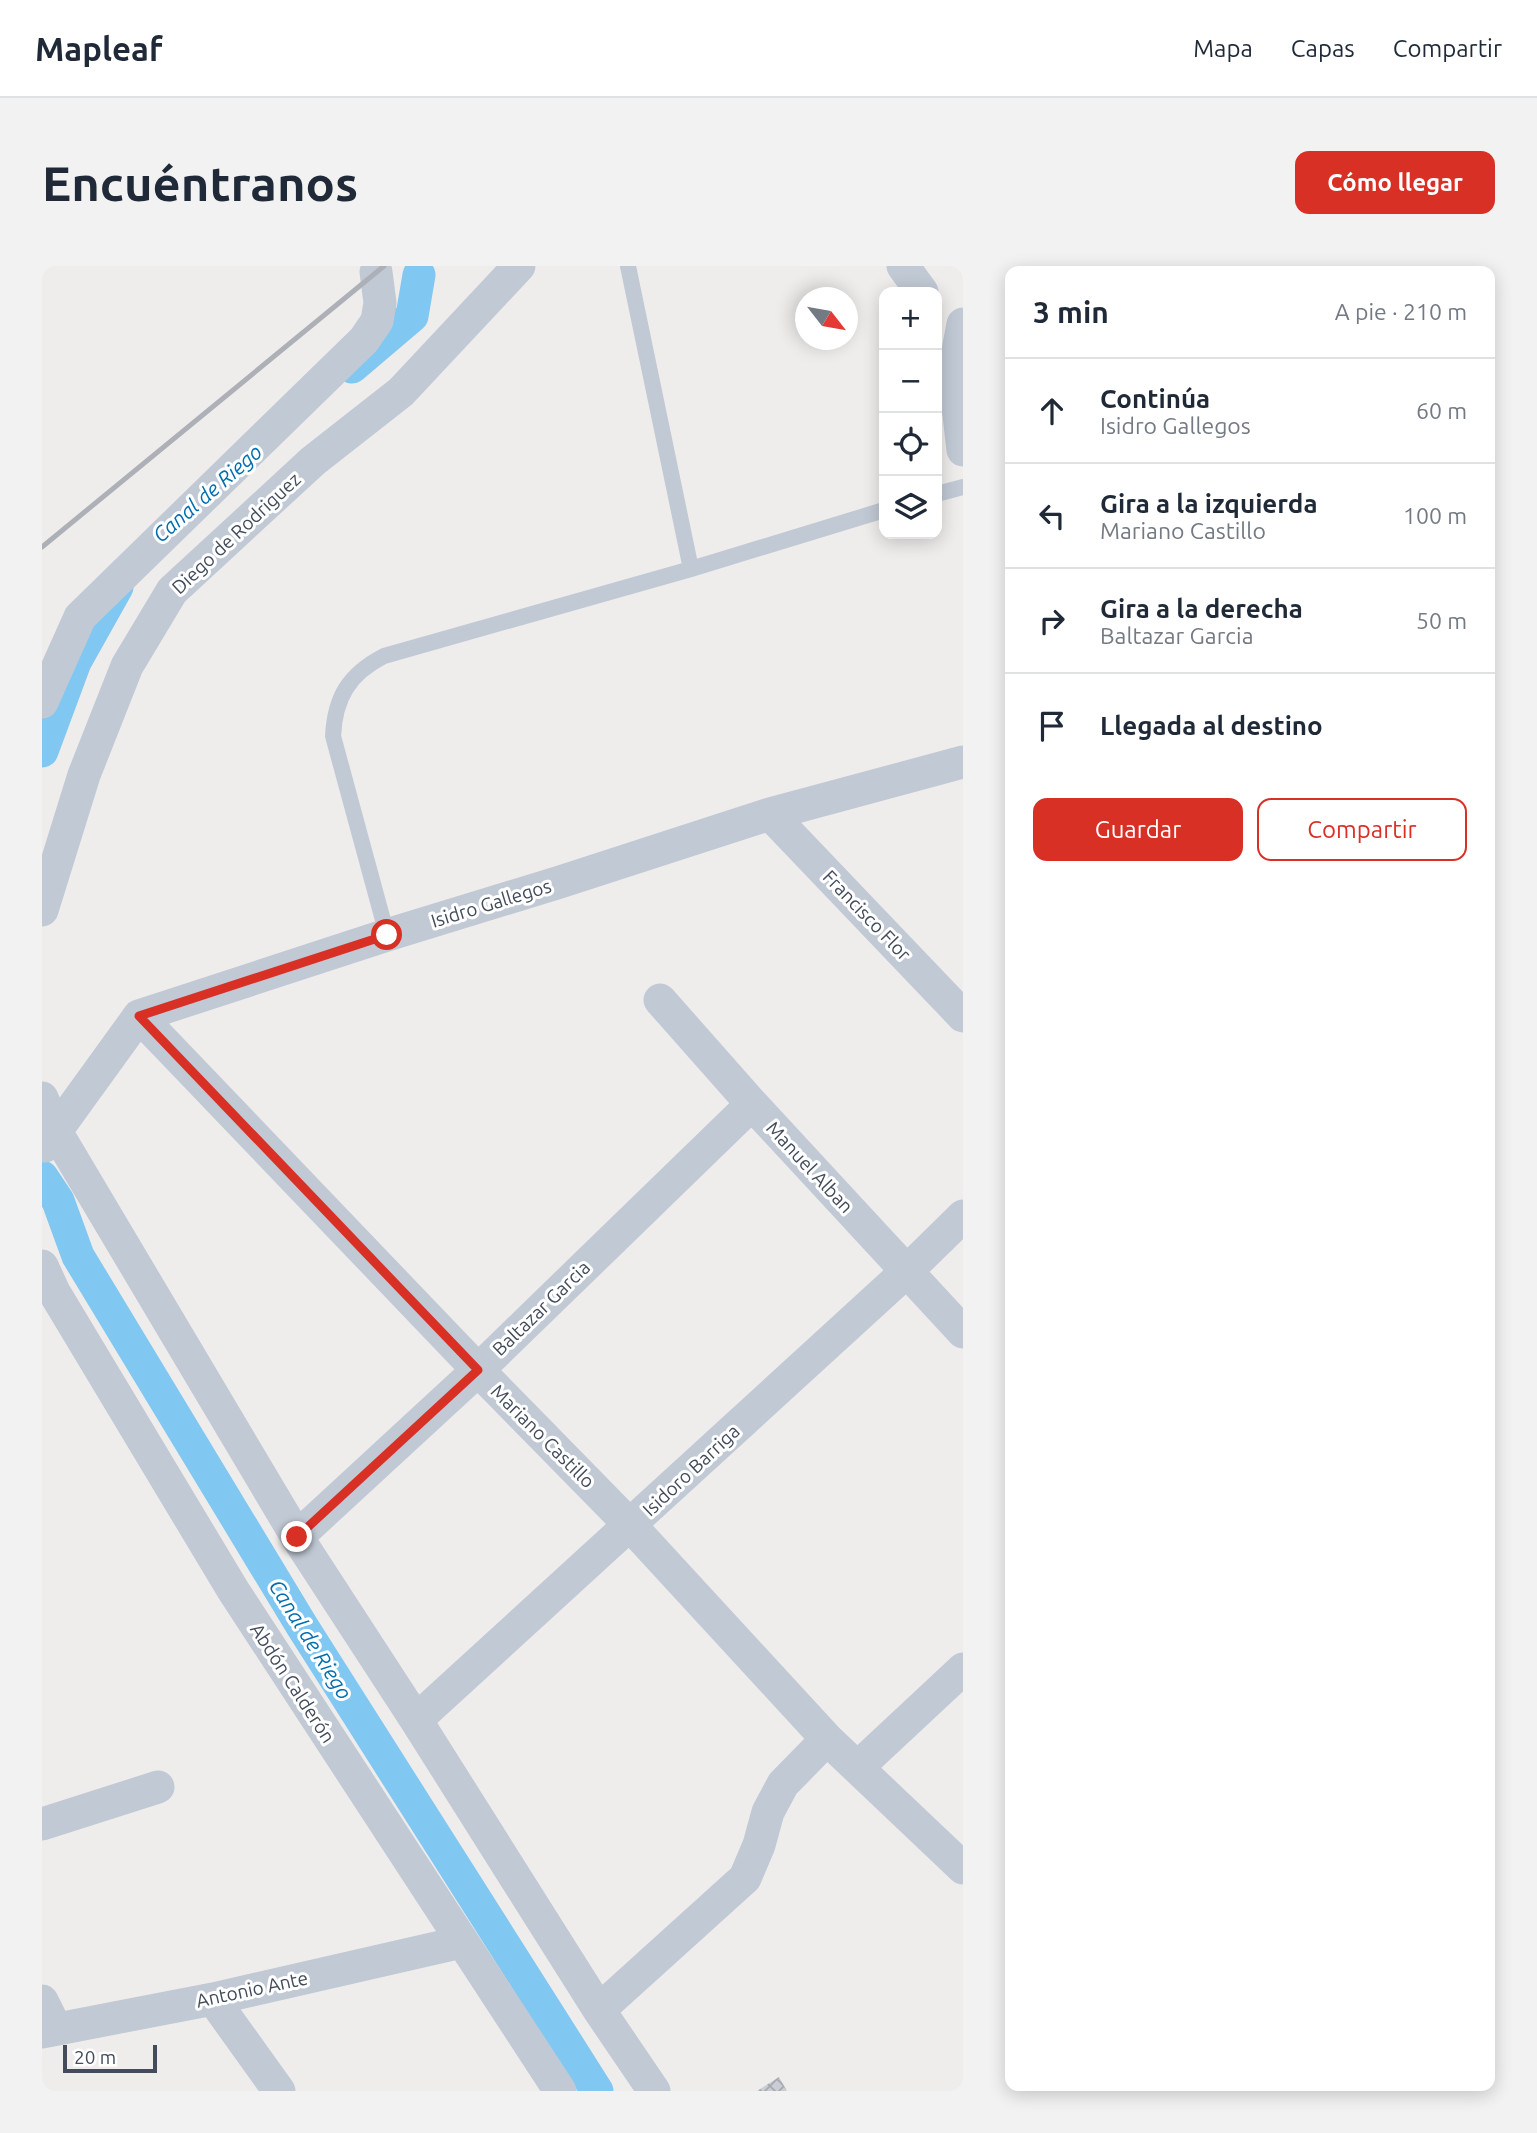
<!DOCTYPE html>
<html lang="es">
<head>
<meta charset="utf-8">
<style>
  body { margin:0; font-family:Ubuntu,sans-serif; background:#f2f2f3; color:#1f2937 }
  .controls { position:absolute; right:21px; top:21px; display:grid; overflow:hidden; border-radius:14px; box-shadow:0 4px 18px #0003 }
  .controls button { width:63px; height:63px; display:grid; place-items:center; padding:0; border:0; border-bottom:2px solid #e0e1e3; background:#fff; color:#1f2937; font:35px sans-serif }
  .compass { position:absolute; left:753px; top:21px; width:63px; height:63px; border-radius:50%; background:#fff; box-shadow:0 4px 18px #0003; rotate:121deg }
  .scale { position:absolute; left:21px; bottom:18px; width:94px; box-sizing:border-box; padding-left:7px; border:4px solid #434c5b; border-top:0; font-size:19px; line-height:24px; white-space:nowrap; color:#434c5b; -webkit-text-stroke:5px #fff; paint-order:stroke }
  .stop { position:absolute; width:21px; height:21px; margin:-16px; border:5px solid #d93025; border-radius:50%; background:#fff }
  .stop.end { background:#d93025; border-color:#fff; box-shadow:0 2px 7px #0008 }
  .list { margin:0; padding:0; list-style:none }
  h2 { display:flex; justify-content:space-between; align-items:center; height:91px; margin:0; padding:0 28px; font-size:30px }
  h2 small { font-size:23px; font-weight:400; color:#747a83 }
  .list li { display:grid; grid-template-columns:46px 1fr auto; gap:21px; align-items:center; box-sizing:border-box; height:105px; padding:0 28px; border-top:2px solid #e0e1e3 }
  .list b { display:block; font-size:26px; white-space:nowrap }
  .list p { margin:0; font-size:23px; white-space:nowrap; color:#747a83 }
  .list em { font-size:23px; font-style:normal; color:#747a83 }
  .actions { display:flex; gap:14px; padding:21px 28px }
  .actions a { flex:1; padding:16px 0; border:2px solid #d93025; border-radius:14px; text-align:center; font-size:24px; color:#d93025 }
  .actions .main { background:#d93025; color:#fff }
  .icon { flex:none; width:38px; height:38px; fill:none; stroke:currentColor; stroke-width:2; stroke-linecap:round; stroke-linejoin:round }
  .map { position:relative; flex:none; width:921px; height:1825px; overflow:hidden; border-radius:14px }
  header { display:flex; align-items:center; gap:42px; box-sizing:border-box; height:98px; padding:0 35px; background:#fff; border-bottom:2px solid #e0e1e3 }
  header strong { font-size:33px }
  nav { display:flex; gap:38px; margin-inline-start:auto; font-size:24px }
  .intro { display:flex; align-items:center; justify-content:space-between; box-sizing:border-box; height:168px; padding:0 42px }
  h1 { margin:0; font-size:49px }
  .button { padding:18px 32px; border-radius:14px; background:#d93025; color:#fff; font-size:24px; font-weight:700 }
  main { display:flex; gap:42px; padding:0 42px }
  aside { flex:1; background:#fff; border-radius:14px; box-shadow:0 4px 18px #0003 }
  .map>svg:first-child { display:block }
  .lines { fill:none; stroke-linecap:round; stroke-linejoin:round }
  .canal { stroke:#80c7f2; stroke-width:33 }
  .building { fill:url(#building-cross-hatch) }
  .service { stroke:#c1c9d5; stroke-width:16 }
  .minor { stroke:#c1c9d5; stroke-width:33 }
  .rail { stroke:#aeb0b8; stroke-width:5 }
  .route { stroke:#d93025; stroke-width:9 }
  .labels { text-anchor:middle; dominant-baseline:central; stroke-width:6; stroke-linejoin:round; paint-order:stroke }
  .street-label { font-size:19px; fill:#434c5b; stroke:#fff }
  .water-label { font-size:21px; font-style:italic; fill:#026eaf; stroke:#fff }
</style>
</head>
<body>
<header>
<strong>Mapleaf</strong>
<nav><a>Mapa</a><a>Capas</a><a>Compartir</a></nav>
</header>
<div class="intro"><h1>Encuéntranos</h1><a class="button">Cómo llegar</a></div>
<main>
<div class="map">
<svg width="921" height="1825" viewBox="0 0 921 1825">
  <defs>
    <pattern id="building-cross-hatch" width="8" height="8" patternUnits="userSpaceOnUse" patternTransform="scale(1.75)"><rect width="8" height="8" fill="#cbcdd5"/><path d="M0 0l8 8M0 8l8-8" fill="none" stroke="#a6a9b0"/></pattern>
  </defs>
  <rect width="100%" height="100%" fill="#efedec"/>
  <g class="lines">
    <path class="canal" d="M310,101L370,50L377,9
      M0,485L33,396L75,321
      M0,911L16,935L36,990L260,1360L555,1825"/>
  </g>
  <path class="building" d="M737,1811L745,1825H715Z"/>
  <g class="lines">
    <path class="service" d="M586,0L649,303
      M895,228L921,221
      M345,669L291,470C293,431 307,408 342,390L649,303L842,244"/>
    <path class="minor" d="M861,0L880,26
      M921,58L912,106L921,184
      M0,436L38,351L322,74L335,55L338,37L334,6
      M728,548L921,750
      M0,644L42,509L85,400L130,325L271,195L359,126L477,0
      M618,734L710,838L921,1066
      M97,750L436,1104L588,1259L785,1473L921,1602
      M0,832L13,864L255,1271L374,1454L557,1744L612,1825
      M3,880L97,750L345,669L518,616L728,548L921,496
      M0,1000L12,1026L191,1324L518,1825
      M255,1271L436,1104L710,838
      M374,1454L865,1005L921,950
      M816,1501L921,1403
      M0,1558L116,1521
      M171,1733L237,1825
      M0,1735L14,1763
      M557,1744L703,1612L717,1579L726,1546L741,1518L785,1473
      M0,1766L171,1733L420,1676"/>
    <path class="rail" d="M0,281L342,0"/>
  </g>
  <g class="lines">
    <path class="route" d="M255,1271L436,1104L97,750L345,669"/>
  </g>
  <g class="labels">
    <g class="street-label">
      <text transform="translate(194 267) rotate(-43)">Diego de Rodriguez</text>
      <text transform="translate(449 637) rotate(-17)">Isidro Gallegos</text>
      <text transform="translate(825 649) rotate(46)">Francisco Flor</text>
      <text transform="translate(768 901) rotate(47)">Manuel Alban</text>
      <text transform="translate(499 1042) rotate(-44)">Baltazar Garcia</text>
      <text transform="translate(501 1170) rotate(45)">Mariano Castillo</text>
      <text transform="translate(649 1204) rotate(-43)">Isidoro Barriga</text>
      <text transform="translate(251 1417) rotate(57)">Abdón Calderón</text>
      <text transform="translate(210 1723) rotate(-12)">Antonio Ante</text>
    </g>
    <g class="water-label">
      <text transform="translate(165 227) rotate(-41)">Canal de Riego</text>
      <text transform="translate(269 1373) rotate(58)">Canal de Riego</text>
    </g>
  </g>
</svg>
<div class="controls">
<button>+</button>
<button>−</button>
<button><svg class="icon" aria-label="locate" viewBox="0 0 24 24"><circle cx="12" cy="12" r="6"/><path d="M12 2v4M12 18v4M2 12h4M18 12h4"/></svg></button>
<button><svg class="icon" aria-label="layers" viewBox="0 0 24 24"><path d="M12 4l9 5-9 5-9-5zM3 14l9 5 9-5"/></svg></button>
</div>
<svg class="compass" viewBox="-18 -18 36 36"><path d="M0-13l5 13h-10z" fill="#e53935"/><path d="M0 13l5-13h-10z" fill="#747a83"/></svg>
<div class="scale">20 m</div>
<div class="stop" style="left:345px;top:669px"></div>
<div class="stop end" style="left:255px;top:1271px"></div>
</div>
<aside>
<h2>3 min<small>A pie · 210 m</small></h2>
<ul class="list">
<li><svg class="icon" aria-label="ahead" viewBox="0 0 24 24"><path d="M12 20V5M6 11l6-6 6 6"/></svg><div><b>Continúa</b><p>Isidro Gallegos</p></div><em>60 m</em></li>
<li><svg class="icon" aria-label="left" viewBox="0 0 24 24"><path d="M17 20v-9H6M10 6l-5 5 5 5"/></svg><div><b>Gira a la izquierda</b><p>Mariano Castillo</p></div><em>100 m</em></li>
<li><svg class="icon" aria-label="right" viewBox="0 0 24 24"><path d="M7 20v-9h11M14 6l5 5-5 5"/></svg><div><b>Gira a la derecha</b><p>Baltazar Garcia</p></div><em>50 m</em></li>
<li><svg class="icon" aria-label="arrive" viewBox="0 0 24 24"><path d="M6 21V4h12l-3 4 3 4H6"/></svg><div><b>Llegada al destino</b></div></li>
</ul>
<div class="actions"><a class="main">Guardar</a><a>Compartir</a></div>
</aside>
</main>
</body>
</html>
